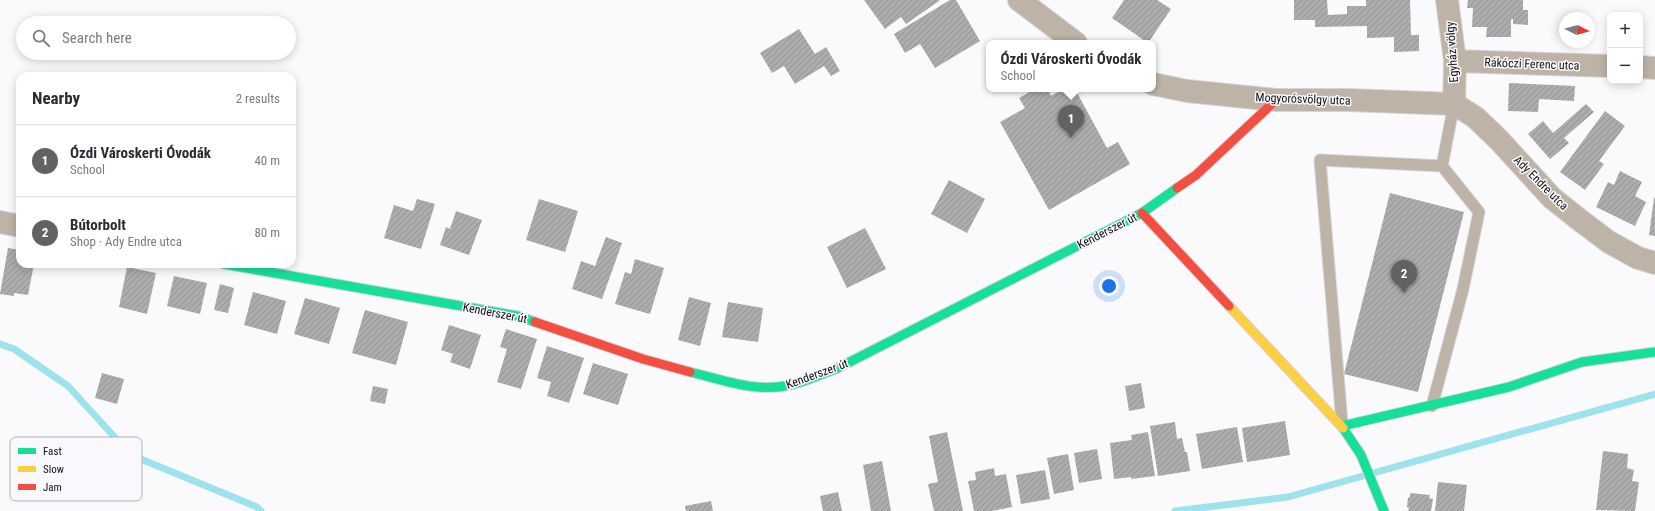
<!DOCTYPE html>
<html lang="en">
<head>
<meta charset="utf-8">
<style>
  body { margin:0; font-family:"Roboto Condensed",sans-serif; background:#f7f7f7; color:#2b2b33 }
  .controls { position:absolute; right:12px; top:12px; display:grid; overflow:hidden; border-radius:8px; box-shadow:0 2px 10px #0003 }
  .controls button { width:36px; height:36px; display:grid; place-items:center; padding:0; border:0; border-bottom:1px solid #e1e1e2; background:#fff; color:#2b2b33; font:20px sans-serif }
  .compass { position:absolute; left:1559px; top:12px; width:36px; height:36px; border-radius:50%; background:#fff; box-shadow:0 2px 10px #0003; rotate:96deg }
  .you { position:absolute; left:1109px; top:286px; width:14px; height:14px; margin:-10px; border:3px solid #fff; border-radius:50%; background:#1a73e8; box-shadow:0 0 0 6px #1a73e833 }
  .badge { display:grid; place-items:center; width:26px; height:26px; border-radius:50%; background:#626263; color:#fff; font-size:13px; font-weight:700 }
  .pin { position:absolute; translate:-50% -33px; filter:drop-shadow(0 1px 2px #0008) }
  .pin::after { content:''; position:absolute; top:21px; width:14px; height:12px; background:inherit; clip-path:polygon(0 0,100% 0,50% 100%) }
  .popup { position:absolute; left:986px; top:40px; width:170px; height:52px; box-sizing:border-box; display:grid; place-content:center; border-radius:8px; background:#fff; filter:drop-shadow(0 1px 3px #0005); font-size:13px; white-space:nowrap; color:#7c7c81 }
  .popup b { font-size:15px; color:#2b2b33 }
  .popup::after { content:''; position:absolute; left:50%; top:100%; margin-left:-8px; border:8px solid transparent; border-top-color:#fff }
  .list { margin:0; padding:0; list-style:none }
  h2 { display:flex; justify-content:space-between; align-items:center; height:52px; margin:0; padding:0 16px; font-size:17px }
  h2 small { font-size:13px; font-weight:400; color:#7c7c81 }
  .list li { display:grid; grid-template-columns:26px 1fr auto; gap:12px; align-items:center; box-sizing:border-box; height:72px; padding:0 16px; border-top:1px solid #e1e1e2 }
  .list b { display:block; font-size:15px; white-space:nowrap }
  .list p { margin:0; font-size:13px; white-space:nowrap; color:#7c7c81 }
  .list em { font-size:13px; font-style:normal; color:#7c7c81 }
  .icon { flex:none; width:22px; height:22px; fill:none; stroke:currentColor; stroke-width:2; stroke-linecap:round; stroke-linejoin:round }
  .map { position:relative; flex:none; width:1655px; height:511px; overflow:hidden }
  .search { position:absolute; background:#fff; box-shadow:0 2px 10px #0003; left:16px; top:16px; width:280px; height:44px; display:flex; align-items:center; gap:10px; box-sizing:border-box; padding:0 14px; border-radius:22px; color:#7c7c81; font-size:15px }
  .panel { position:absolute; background:#fff; box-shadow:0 2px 10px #0003; left:16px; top:72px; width:280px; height:196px; border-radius:12px }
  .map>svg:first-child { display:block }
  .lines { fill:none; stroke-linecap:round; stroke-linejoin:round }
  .stream { stroke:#9de2ed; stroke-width:7 }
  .building { fill:url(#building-hatch) }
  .lane-casing { stroke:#d5d5d6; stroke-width:13 }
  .street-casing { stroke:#d5d5d6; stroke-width:24 }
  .fast-casing { stroke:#d5d5d6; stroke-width:11 }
  .slow-casing { stroke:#d5d5d6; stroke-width:11 }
  .jam-casing { stroke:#d5d5d6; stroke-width:11 }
  .lane { stroke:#bdb3a6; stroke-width:11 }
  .street { stroke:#bdb3a6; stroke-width:22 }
  .fast { stroke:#16e098; stroke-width:9 }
  .slow { stroke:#ffcf43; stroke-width:9 }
  .jam { stroke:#f24e42; stroke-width:9 }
  .labels { text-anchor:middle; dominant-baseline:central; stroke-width:3; stroke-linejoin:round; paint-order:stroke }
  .street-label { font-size:12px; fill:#101011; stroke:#f9f9fd }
  .key { fill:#f9f9fd; stroke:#b3b3b6; stroke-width:1 }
  .key-label { font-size:11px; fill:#101011 }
</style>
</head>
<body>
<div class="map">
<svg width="1655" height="511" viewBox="0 0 1655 511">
  <defs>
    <pattern id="building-hatch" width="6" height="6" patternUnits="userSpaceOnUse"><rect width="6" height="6" fill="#acacad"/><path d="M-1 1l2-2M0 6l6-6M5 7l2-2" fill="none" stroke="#939394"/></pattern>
  </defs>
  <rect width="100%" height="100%" fill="#fafafc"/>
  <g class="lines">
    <path class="stream" d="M0,344L14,349L68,386L131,455L257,507L261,511
      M1175,511L1288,497L1655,394"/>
  </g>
  <path class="building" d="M864,0H939V1L906,24L901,17L885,29Z
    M950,0H956L980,41L935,68L920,44L905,53L894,34Z
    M1124,0H1157L1171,9L1148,43L1112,18Z
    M1294,0H1327L1328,15L1347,14V6H1366V0H1410L1411,35H1419V51L1394,52V37L1367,38V26L1315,27V20H1294Z
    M1468,0H1523V10H1528V25L1513,24V19H1511V37H1486L1487,27H1472L1473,8H1467Z
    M799,29L815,54L826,47L840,71L831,76L824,66L795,84L784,66L772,73L760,53Z
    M1509,83L1575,86L1574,101L1539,99L1538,112L1508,111Z
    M1035,89H1048L1051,96L1063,89H1075L1107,148L1118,142L1130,164L1049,210L1000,122L1025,108L1019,98Z
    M1586,104L1594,112L1564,138L1569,143L1550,159L1528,134L1543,121L1553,133Z
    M1605,111L1625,126L1599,161L1604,164L1585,190L1560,172Z
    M1620,171L1642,182L1635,196L1646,202L1635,226L1596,207L1608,182L1614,185Z
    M949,180L985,199L967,233L931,214Z
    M1390,193L1464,212L1418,392L1344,374Z
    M1654,198H1655V236L1649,235Z
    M417,199L435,204L421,249L384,238L394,205L413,211Z
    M539,199L578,211L565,252L526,240Z
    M456,211L482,220L469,255L440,245L446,227L450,229Z
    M865,228L886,269L847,288L827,247Z
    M606,237L622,243L602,299L572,289L581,261L595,266Z
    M8,248L20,250V264H34L28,295L14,293V296L0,294Z
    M635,259L664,268L650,314L615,304L625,272L631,274Z
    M127,267L156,273L147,314L119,307Z
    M174,276L207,283L200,314L167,306Z
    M220,284L234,288L228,313L214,310Z
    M253,292L286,301L277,334L244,325Z
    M689,297L711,303L700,346L678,340Z
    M305,298L340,308L329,344L294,334Z
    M728,302L763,308L758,342L722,337Z
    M365,310L408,322L396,365L352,353Z
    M449,325L481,335L470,369L450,362L453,354L441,350Z
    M506,329L537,339L521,389L497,382L507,349L500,347Z
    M547,346L584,358L569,403L547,396L551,382L537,378Z
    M593,363L628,374L618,405L583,394Z
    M102,373L124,379L117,404L95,398Z
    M1141,383L1145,408L1129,411L1125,386Z
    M373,386L388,389L385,404L370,401Z
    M1285,421L1290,455L1247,462L1242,428Z
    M1175,422L1177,439L1182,438L1185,452H1187L1190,471L1158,476L1150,426Z
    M1237,427L1243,462L1202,469L1196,434Z
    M947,432L963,511H934L928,484L938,482L929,436Z
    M1148,432L1155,476L1131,479V477L1114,479L1110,443L1132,440L1131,435Z
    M1097,449L1102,479L1079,483L1074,453Z
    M1603,451L1628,454L1627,468L1634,470L1632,481L1639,482L1635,511L1596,510Z
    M1068,454L1074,490L1054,494L1047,458Z
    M882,461L891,511H871L863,465Z
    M994,468L995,476L1006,474L1012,507L992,511H974L968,481L976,480L975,472Z
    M1045,470L1050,499L1021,504L1016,475Z
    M1438,482L1467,485L1464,511H1435Z
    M838,492L842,511H823L820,496Z
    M1410,493L1430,495L1429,498L1433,499L1431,511H1408L1409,508L1407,507L1408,497L1410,498Z
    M711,501L713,511H686L685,506Z"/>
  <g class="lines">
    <g class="lane-casing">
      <path id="lane" d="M1432,406L1463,289L1479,212L1442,166
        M1342,423L1320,160L1442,166L1454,104"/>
    </g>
    <g class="street-casing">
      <path id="street" d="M1019,0L1076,43
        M1447,0L1455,61L1454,104
        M1455,61L1610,66
        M1640,67L1655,68
        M1153,84L1187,91L1276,100H1349L1454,104
        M1454,104L1475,117L1499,140L1552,198L1581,221L1609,242L1638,258L1655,263
        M0,222L20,226"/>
    </g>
    <g class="fast-casing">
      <path id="fast" d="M224,264L518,316L535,322
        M690,372C723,380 756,393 790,385C805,382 821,374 836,369L1142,213L1177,188
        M1342,426L1509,387L1582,362L1655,352
        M1343,428L1361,455L1384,511"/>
    </g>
    <g class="slow-casing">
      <path id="slow" d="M1229,306L1343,428"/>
    </g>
    <g class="jam-casing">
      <path id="jam" d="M1177,188L1196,175L1276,100
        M1142,213L1229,306
        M535,322L643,359L690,372"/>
    </g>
    <use href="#lane" class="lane"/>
    <use href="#street" class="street"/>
    <use href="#fast" class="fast"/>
    <use href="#slow" class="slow"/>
    <use href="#jam" class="jam"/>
  </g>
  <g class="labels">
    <g class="street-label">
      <text transform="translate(1452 52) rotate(-94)">Egyház völgy</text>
      <text transform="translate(1532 64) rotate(2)">Rákóczi Ferenc utca</text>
      <text transform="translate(1303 99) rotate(2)">Mogyorósvölgy utca</text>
      <text transform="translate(1541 183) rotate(45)">Ady Endre utca</text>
      <text transform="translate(1107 231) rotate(-27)">Kenderszer út</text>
      <text transform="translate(495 313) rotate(11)">Kenderszer út</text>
      <text transform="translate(817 374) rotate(-20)">Kenderszer út</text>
    </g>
  </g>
  <rect x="10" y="437" width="132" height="64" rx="6" class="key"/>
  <rect x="18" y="448" width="18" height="6" fill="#16e098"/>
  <rect x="18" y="466" width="18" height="6" fill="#ffcf43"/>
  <rect x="18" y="484" width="18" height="6" fill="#f24e42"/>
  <g class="key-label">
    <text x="43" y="455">Fast</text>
    <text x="43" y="473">Slow</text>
    <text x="43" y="491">Jam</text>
  </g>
</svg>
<div class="controls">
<button>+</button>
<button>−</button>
</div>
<svg class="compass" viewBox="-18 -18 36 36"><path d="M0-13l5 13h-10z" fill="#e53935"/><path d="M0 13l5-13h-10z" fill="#7c7c81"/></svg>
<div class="you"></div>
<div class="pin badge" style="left:1071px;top:138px">1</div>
<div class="popup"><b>Ózdi Városkerti Óvodák</b>School</div>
<div class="pin badge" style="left:1404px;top:293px">2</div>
<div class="search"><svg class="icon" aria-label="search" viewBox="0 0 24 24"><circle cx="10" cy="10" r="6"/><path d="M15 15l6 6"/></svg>Search here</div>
<section class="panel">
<h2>Nearby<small>2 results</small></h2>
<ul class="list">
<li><span class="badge">1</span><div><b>Ózdi Városkerti Óvodák</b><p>School</p></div><em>40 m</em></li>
<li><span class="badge">2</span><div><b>Bútorbolt</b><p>Shop · Ady Endre utca</p></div><em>80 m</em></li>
</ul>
</section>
</div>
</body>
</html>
